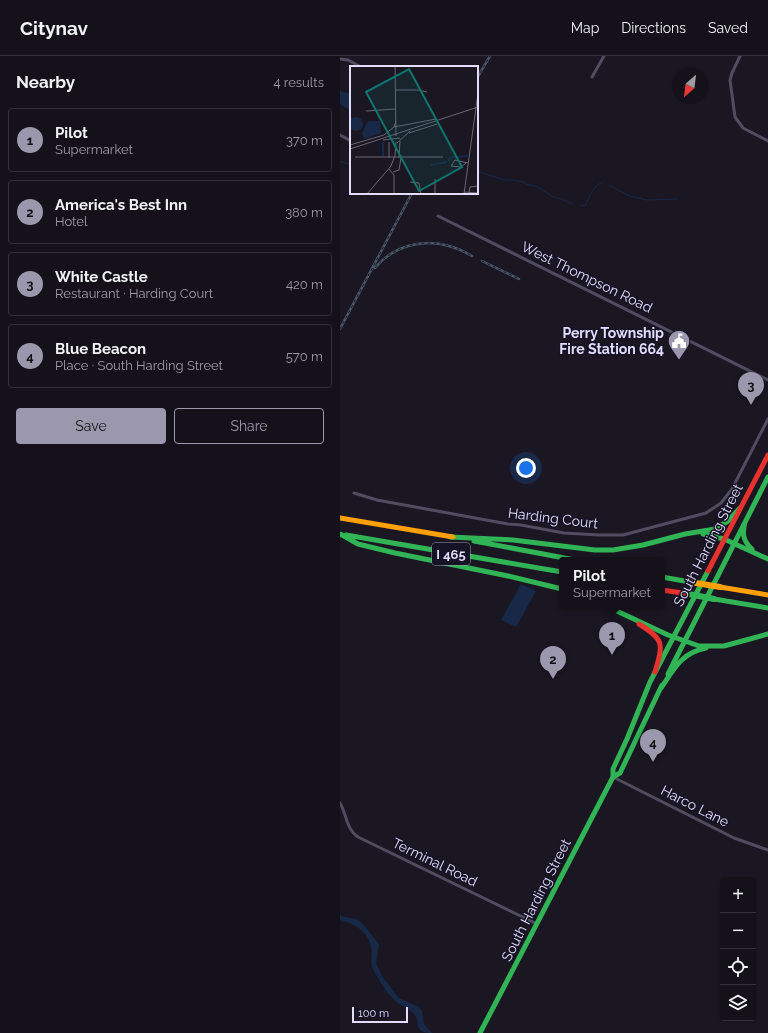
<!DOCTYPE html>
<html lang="en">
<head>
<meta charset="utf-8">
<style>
  body { margin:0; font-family:Raleway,sans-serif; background:#211f27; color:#f1f3f6 }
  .controls { position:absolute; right:12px; bottom:12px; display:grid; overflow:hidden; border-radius:4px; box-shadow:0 1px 3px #0004 }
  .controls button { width:36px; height:36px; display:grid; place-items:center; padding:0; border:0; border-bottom:1px solid #333139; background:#14111a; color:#f1f3f6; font:20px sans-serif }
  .compass { position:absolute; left:332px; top:12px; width:36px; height:36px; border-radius:50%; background:#14111a; box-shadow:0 1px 3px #0004; rotate:208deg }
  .scale { position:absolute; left:12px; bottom:10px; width:56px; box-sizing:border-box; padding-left:4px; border:2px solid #e1ddfa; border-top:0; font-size:11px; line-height:14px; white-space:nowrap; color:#e1ddfa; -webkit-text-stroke:3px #171326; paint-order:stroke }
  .you { position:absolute; left:186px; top:412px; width:14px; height:14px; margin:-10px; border:3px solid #fff; border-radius:50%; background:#1a73e8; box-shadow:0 0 0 6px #1a73e833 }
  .badge { display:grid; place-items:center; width:26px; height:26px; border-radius:50%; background:#9b98ae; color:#111; font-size:13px; font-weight:700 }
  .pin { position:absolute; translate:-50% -33px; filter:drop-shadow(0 1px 2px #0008) }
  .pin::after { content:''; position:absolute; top:21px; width:14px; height:12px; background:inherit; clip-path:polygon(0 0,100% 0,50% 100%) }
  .popup { position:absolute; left:219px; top:501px; width:106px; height:52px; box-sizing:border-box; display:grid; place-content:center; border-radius:4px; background:#14111a; filter:drop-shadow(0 1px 3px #0005); font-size:13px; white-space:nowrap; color:#9d9da2 }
  .popup b { font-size:15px; color:#f1f3f6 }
  .popup::after { content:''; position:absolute; left:50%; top:100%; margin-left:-8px; border:8px solid transparent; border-top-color:#14111a }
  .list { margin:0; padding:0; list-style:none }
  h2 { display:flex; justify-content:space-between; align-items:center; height:52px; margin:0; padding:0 16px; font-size:17px }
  h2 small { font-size:13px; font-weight:400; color:#9d9da2 }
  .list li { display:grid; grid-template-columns:26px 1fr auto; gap:12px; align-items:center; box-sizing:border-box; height:64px; margin:0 8px 8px; padding:0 8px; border:1px solid #333139; border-radius:4px }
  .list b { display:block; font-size:15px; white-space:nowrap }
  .list p { margin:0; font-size:13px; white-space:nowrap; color:#9d9da2 }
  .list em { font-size:13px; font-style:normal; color:#9d9da2 }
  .actions { display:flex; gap:8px; padding:12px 16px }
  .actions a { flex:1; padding:9px 0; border:1px solid #9b98ae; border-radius:4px; text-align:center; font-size:14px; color:#9b98ae }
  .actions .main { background:#9b98ae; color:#111 }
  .icon { flex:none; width:22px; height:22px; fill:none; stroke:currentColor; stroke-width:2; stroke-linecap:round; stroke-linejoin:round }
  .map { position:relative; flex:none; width:428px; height:977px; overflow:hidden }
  header { display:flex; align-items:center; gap:24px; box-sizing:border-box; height:56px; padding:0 20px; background:#14111a; border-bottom:1px solid #333139 }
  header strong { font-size:19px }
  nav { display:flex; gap:22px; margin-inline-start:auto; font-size:14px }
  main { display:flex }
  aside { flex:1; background:#14111a }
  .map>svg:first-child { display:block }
  .water { fill:#182847 }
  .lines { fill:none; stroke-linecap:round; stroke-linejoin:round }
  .stream { stroke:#182847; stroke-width:1 }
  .street { stroke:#504d61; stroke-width:3 }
  .fast { stroke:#30b455; stroke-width:5 }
  .slow { stroke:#ff9f0a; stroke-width:5 }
  .jam { stroke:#e5322d; stroke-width:5 }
  .rail-casing { stroke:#4a5868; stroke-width:2.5 }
  .rail { stroke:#171326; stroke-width:1; stroke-dasharray:3; stroke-linecap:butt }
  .fast-bridge { stroke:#30b455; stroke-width:6 }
  .slow-bridge { stroke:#ff9f0a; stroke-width:6 }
  .labels { text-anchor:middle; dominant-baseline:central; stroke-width:3; stroke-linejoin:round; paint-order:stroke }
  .shield { fill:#171326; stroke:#a4a0ba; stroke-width:1 }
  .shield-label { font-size:13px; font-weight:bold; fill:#e1ddfa }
  .street-label { font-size:14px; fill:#e1ddfa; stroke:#171326 }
  .poi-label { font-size:14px; font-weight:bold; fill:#e1ddfa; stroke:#171326; text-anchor:end }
  .inset-river { fill:none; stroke:#182847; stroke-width:2 }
  .inset-road { fill:none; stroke:#6a6678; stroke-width:1 }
  .view { fill:#0f766e; fill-opacity:0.15; stroke:#0f766e; stroke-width:2 }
  .inset-edge { fill:none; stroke:#e1ddfa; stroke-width:2 }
</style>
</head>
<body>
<header>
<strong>Citynav</strong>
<nav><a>Map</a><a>Directions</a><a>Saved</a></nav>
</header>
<main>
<aside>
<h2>Nearby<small>4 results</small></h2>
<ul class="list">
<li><span class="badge">1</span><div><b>Pilot</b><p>Supermarket</p></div><em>370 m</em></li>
<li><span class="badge">2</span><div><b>America's Best Inn</b><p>Hotel</p></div><em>380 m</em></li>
<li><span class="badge">3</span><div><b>White Castle</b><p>Restaurant · Harding Court</p></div><em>420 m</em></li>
<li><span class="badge">4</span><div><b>Blue Beacon</b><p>Place · South Harding Street</p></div><em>570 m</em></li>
</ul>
<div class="actions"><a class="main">Save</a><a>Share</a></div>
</aside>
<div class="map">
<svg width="428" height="977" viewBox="0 0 428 977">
  <rect width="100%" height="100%" fill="#1a1722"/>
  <path class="water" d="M0,35L11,38V55L0,48Z
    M181,528L196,535L176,571L161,564Z
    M0,859C6,863 10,861 16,863C26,868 31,880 39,888L36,907L42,920L59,942L79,951L82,955L84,968L92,977C72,977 82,967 74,958C69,952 60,950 54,944C49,939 45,933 41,927C38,922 34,916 32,911C30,904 33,897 31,890C28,875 13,867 0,864Z"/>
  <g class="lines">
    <path class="stream" d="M0,105L11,109
      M137,115L164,124H175L184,126L186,128L198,131L213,141L222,143L232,148
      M269,129L289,140L307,144L338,143
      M241,149L245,150C249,142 253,129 263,126"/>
    <path class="street" d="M400,0L392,17L390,24L395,61L403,72L428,85
      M0,3L8,4L21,11
      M252,21L264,0
      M0,79L11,85
      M98,160L428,324
      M14,437L37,444L168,468L181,469L224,477L259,479H283L366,457L381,447L392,433L428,363
      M273,721L394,782L428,794
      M0,747C7,759 6,773 18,781L197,868"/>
    <path class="fast" d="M405,466C402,478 403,485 412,493
      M0,478L18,488L55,497L168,520L222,533
      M363,478L384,483L428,503
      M6,479L222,516
      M110,481L173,484L255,494H273L303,489L345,478L375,473L388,465L400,452
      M134,485L235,504
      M322,521L350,526
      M374,543L428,552
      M266,550L328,579L359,590H384L428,578
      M328,618L428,421
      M321,632C334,613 341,597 366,592
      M273,721L280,717L322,629
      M140,977L273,721V713L287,683L310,626L368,515"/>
    <path class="slow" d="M0,462L113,481
      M380,531L428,539"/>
    <path class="jam" d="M368,515L428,399
      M322,534L349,538
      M299,568C325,584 323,588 315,616"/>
    <g class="rail-casing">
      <path id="rail" d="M137,22L150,0
        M142,205L179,223
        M35,212C53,190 83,182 109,190C117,192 125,196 132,200
        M0,273L72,137"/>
    </g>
    <use href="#rail" class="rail"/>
    <path class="fast-bridge" d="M349,538L374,543"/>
    <path class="slow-bridge" d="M350,526L380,531"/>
  </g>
  <defs>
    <g id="civic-pin" transform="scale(1.15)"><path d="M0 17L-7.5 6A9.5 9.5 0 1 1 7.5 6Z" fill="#9b98ae" stroke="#171326"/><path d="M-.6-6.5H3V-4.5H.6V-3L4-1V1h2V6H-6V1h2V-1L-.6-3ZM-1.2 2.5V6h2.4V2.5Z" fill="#fff"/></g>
  </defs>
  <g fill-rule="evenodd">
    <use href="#civic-pin" x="339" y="285"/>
  </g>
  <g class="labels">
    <rect class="shield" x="92" y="487" width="38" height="22" rx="3"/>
    <g class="shield-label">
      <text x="111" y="498">I 465</text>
    </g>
    <g class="street-label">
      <text transform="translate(247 221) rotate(26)">West Thompson Road</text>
      <text transform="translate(213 462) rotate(7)">Harding Court</text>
      <text transform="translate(368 489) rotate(-63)">South Harding Street</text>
      <text transform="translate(355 750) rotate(27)">Harco Lane</text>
      <text transform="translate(95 806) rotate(26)">Terminal Road</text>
      <text transform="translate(196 844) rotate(-63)">South Harding Street</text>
    </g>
    <g class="poi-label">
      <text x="324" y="277">Perry Township<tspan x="324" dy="16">Fire Station 664</tspan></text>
    </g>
  </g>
  <g transform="translate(10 10)">
    <rect width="128" height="128" fill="#1a1722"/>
    <path d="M-1 58a7 7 0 1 1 14 0a7 7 0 1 1-14 0ZM18,55H30L31,67L14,73L12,67Z" fill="#182847"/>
    <path class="inset-river" d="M33,76V90M98,95L102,91L118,90M81,99L97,96"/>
    <path class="inset-road" d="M45,0L46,70M45,24H68L77,26M16,45L46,43M44,61L86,53M59,67L87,58M33,74L50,72M39,76V92M47,77L60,65M0,79L34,69L44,61L46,55M0,83L128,41M5,91H93M49,92L50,75M116,97L111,101L101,100L105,94L118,97M39,103L44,109V128M43,106L49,104L51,92M60,116L69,117L71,128M114,126L128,127M119,127L120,121L128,120M17,128L41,100L45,89L46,76M85,128V113M114,128L128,27"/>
    <path class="view" d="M59,3L112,101L69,125L16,26Z"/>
    <rect width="128" height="128" class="inset-edge"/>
  </g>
</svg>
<div class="controls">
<button>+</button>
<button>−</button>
<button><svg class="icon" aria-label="locate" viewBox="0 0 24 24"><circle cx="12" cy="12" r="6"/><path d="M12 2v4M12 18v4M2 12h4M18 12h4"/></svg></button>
<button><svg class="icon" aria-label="layers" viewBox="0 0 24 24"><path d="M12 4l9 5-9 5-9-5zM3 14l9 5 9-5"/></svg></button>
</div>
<svg class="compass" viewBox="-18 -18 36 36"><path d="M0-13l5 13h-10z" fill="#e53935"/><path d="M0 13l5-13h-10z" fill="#9d9da2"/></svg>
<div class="scale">100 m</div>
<div class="you"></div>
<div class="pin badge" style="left:272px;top:599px">1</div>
<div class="popup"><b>Pilot</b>Supermarket</div>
<div class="pin badge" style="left:213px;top:623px">2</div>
<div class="pin badge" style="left:411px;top:349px">3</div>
<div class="pin badge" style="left:313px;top:706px">4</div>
</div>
</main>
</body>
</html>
